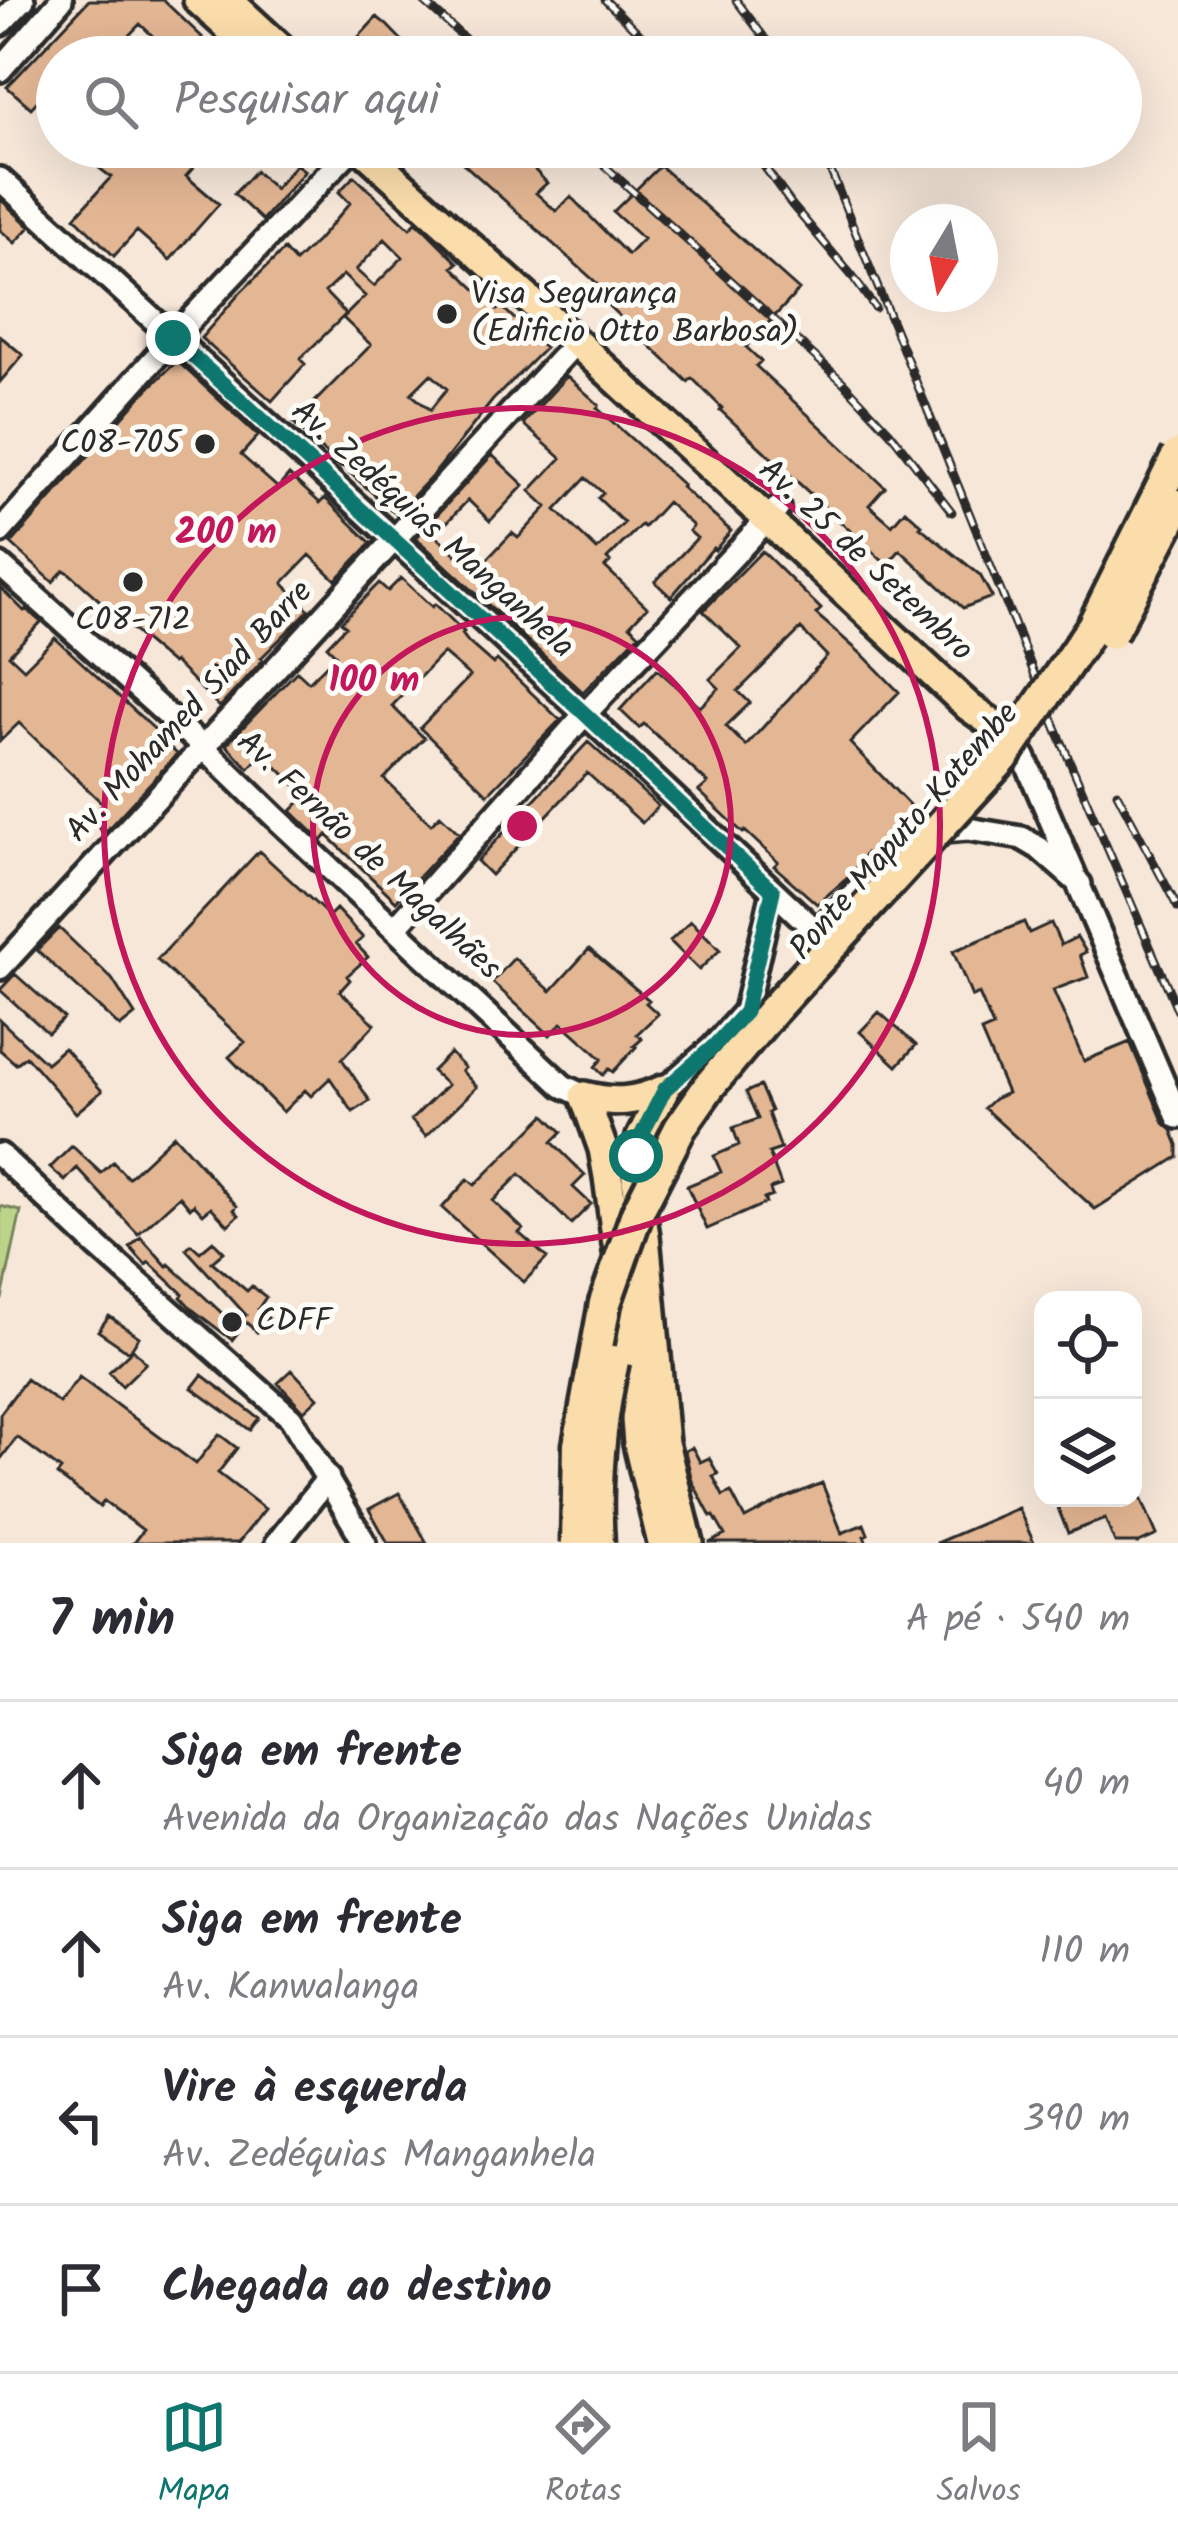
<!DOCTYPE html>
<html lang="pt">
<head>
<meta charset="utf-8">
<style>
  body { margin:0; font-family:Kalam,sans-serif; background:#f2f2f3; color:#2b2b33 }
  .controls { position:absolute; right:36px; bottom:36px; display:grid; overflow:hidden; border-radius:24px; box-shadow:0 12px 48px #0002 }
  .controls button { width:108px; height:108px; display:grid; place-items:center; padding:0; border:0; border-bottom:3px solid #e1e1e2; background:#fff; color:#2b2b33; font:60px sans-serif }
  .compass { position:absolute; left:890px; top:204px; width:108px; height:108px; border-radius:50%; background:#fff; box-shadow:0 12px 48px #0002; rotate:190deg }
  .stop { position:absolute; width:36px; height:36px; margin:-27px; border:9px solid #0f766e; border-radius:50%; background:#fff }
  .stop.end { background:#0f766e; border-color:#fff; box-shadow:0 3px 12px #0008 }
  .list { margin:0; padding:0; list-style:none }
  h2 { display:flex; justify-content:space-between; align-items:center; height:156px; margin:0; padding:0 48px; font-size:51px }
  h2 small { font-size:39px; font-weight:400; color:#7c7c81 }
  .list li { display:grid; grid-template-columns:78px 1fr auto; gap:36px; align-items:center; box-sizing:border-box; height:168px; padding:0 48px; border-top:3px solid #e1e1e2 }
  .list b { display:block; font-size:45px; white-space:nowrap }
  .list p { margin:0; font-size:39px; white-space:nowrap; color:#7c7c81 }
  .list em { font-size:39px; font-style:normal; color:#7c7c81 }
  .icon { flex:none; width:66px; height:66px; fill:none; stroke:currentColor; stroke-width:2; stroke-linecap:round; stroke-linejoin:round }
  .map { position:relative; flex:none; width:1178px; height:1543px; overflow:hidden }
  .search { position:absolute; background:#fff; box-shadow:0 12px 48px #0002; left:36px; right:36px; top:36px; height:132px; display:flex; align-items:center; gap:30px; box-sizing:border-box; padding:0 42px; border-radius:66px; color:#7c7c81; font-size:45px }
  .sheet { height:828px; background:#fff }
  nav { display:flex; justify-content:space-around; align-items:center; box-sizing:border-box; height:168px; border-top:3px solid #e1e1e2; background:#fff; font-size:33px; color:#7c7c81 }
  nav a { display:grid; justify-items:center; gap:6px }
  nav .on { color:#0f766e }
  .map>svg:first-child { display:block }
  .green { fill:#bcd48a; stroke:#74805a; stroke-width:3 }
  .building { fill:#e4b794; stroke:#2b2b2b; stroke-width:3; fill-rule:evenodd }
  .lines { fill:none; stroke-linecap:round; stroke-linejoin:round }
  .minor-casing { stroke:#2b2b2b; stroke-width:30 }
  .major-casing { stroke:#2b2b2b; stroke-width:36 }
  .minor { stroke:#fdfcf7; stroke-width:21 }
  .major { stroke:#fbddab; stroke-width:27 }
  .rail-casing { stroke:#2b2b2b; stroke-width:9 }
  .rail { stroke:#fdfcf7; stroke-width:4.5; stroke-dasharray:14; stroke-linecap:butt }
  .highway-bridge-casing { stroke:#2b2b2b; stroke-width:39; stroke-linecap:butt }
  .highway-bridge { stroke:#fbddab; stroke-width:30 }
  .route { stroke:#0f766e; stroke-width:15 }
  .ring { fill:none; stroke:#c2185b; stroke-width:6 }
  .poi-dot { fill:#2b2b2b; stroke:#fdfcf7; stroke-width:4.5 }
  .labels { text-anchor:middle; dominant-baseline:central; stroke-width:10; stroke-linejoin:round; paint-order:stroke }
  .poi-label { font-size:33px; fill:#2b2b2b; stroke:#fdfcf7; text-anchor:start }
  .street-label { font-size:33px; fill:#2b2b2b; stroke:#fdfcf7 }
  .centre { fill:#c2185b; stroke:#fdfcf7; stroke-width:6 }
  .ring-label { font-size:36px; text-anchor:middle; font-weight:bold; fill:#c2185b; stroke:#fdfcf7; stroke-width:10; stroke-linejoin:round; paint-order:stroke }
</style>
</head>
<body>
<div class="map">
<svg width="1178" height="1543" viewBox="0 0 1178 1543">
  <rect width="100%" height="100%" fill="#f6e7d9"/>
  <filter id="ink" filterUnits="userSpaceOnUse"><feTurbulence type="fractalNoise" baseFrequency=".00833" numOctaves="2"/><feDisplacementMap in="SourceGraphic" scale="24" xChannelSelector="R" yChannelSelector="G"/><feConvolveMatrix kernelMatrix="1 2 1 2 8 2 1 2 1" color-interpolation-filters="sRGB"/></filter>
  <g filter="url(#ink)">
    <path class="green" d="M0,1206L21,1211L2,1299H0Z"/>
    <path class="building" d="M89,0H163L202,37L183,57H175L140,24L108,57H57V80L31,108L7,87Z
      M377,17L387,25L418,57H340Z
      M101,147H212L186,176L219,204L170,260L137,231L114,256L75,217L111,177L90,161Z
      M445,147H513L547,183L536,193L556,211L571,197L628,255L643,239L613,212L660,166L799,290L746,347L761,361L756,366L885,487L869,505L892,525L905,510L922,525L920,527L980,575L992,597L963,608L900,550L887,565L720,410L722,408L692,378L688,382L593,291L599,285Z
      M296,164L305,171L262,220L234,194L255,171L275,189Z
      M354,176L410,228L416,222L420,225L458,263L453,267L497,310L501,306L545,348L493,400L435,473L396,514L341,465L340,467L294,423L371,345L343,318L365,296L343,275L325,292L346,314L300,359L305,364L272,401L201,338L240,293L284,250L295,262L317,241L350,203L339,192ZM385,239L403,257L374,286L356,270ZM431,374L447,389L430,410L411,394Z
      M0,199L30,227L15,243L0,230Z
      M0,336L23,355L0,382Z
      M177,361L258,436L241,455L278,488L289,475L320,503L325,498L371,543L336,580L310,555L283,583L309,610L261,658L263,660L220,707L174,662L172,664L146,642L69,573L64,570L53,582L11,544L142,395Z
      M567,376L599,405L597,408L683,485L681,487L731,531L715,550L713,548L671,597L655,582L697,538L689,531L693,526L667,502L644,527L641,525L607,559L610,562L605,567L647,607L630,625L639,634L583,692L416,538L492,455L524,485L490,521L468,500L435,535L475,572L512,533L518,538L547,507L530,491L561,458L523,424ZM586,478L603,493L598,498L624,523L597,550L556,510Z
      M762,551L821,609L816,614L865,657L899,692L850,743L914,810L869,856L866,853L850,876L817,904L774,866L778,862L745,831L743,833L699,791L708,783L644,724L639,728L620,710L657,669L700,707L719,688L710,679L741,648L703,611ZM801,629L827,656L746,746L726,726L750,703L738,691Z
      M401,578L432,607L435,604L464,632L462,634L468,642L493,664L497,660L560,720L488,794L420,728L470,676L443,653L392,706L424,738L384,779L431,824L440,815L459,833L396,901L327,835L322,841L291,811L306,796L263,753L249,768L226,745L297,671L309,682L336,655L327,646L346,626L341,622L379,583L388,591Z
      M0,587L24,611L26,609L41,622L9,655L24,669L55,638L164,738L162,740L177,754L104,833L89,818L103,804L19,723L0,741Z
      M588,742L658,806L642,823L587,773L491,875L477,861Z
      M259,851L329,916L336,909L363,938L356,944L368,957L347,976L350,980L340,991L375,1024L342,1059L370,1101L353,1112L330,1078L311,1096L305,1090L283,1112L229,1057L245,1042L157,960Z
      M691,921L720,950L699,970L670,941Z
      M1024,922L1029,933L1051,923L1061,945L1077,937L1086,952L1080,955L1088,977L1053,990L1084,1061L1130,1042L1164,1123L1172,1130L1178,1145V1157L1095,1209L984,1108L994,1099L1007,1093L981,1032L993,1027L979,994L972,997L953,951Z
      M59,928L112,979L135,1015L120,1027L37,950Z
      M589,949L649,1000L646,1003L658,1014L637,1034L642,1039L634,1046L636,1047L613,1072L609,1069L603,1075L595,1067L602,1059L562,1023L550,1035L492,982L514,958L551,991Z
      M15,974L64,1018L48,1033L0,990Z
      M879,1012L916,1045L897,1066L860,1032Z
      M0,1020L46,1063L64,1048L102,1091L76,1113L26,1056L16,1064L0,1050Z
      M450,1053L465,1068L462,1071L477,1087L426,1136L411,1120L447,1085L432,1071Z
      M760,1086L771,1111L768,1113L781,1149L769,1153L781,1185L770,1189L772,1196L764,1199L766,1203L707,1229L687,1186L721,1172L714,1156L739,1145L733,1128L758,1119L746,1092Z
      M545,1115L562,1132L552,1142L585,1175L573,1187L591,1204L571,1224L520,1174L493,1201L523,1229L519,1233L547,1258L524,1282L442,1208L468,1179L475,1185Z
      M174,1135L237,1206L234,1210L239,1215L228,1225L211,1207L203,1214L194,1204L190,1208L180,1196L138,1234L77,1168L65,1181L50,1168L72,1146L101,1173L113,1162L128,1178Z
      M141,1237L167,1266L169,1264L240,1330L232,1340L193,1310L181,1297L183,1294L149,1262L146,1265L130,1247Z
      M213,1241L224,1252L212,1262L247,1291L252,1286L266,1297L258,1309L268,1318L257,1332L242,1319L246,1315L186,1249L191,1244L200,1252Z
      M109,1316L139,1337L129,1352L98,1331Z
      M133,1349L146,1363L122,1386L109,1372Z
      M292,1370L318,1398L304,1411L278,1383Z
      M202,1375L259,1418L250,1430L192,1388Z
      M79,1377L196,1464L219,1434L237,1448L218,1473L265,1509L238,1543H133L143,1530L104,1501L100,1507L57,1475L61,1470L17,1437L0,1460V1414L26,1379L59,1403Z
      M692,1447L700,1462L709,1458L718,1474L713,1476L723,1496L731,1492L745,1519L783,1499L822,1483L842,1533L864,1524L868,1534L864,1536L867,1543H709L725,1535L714,1516L711,1517L692,1481L685,1451Z
      M399,1493L427,1543H388L369,1509Z
      M1054,1498H1141L1157,1535L1139,1543H1115L1105,1519L1068,1533Z
      M1018,1508L1034,1543H936Z"/>
    <g class="lines">
      <g class="minor-casing">
        <path id="minor" d="M0,24L23,0
          M0,70L61,0
          M0,179L585,714L817,932L896,850L943,831L968,829L1022,838L1039,848L1080,884
          M0,532L173,338L353,147
          M0,565L202,746L275,817L563,1086L584,1096
          M1010,736L1024,757L1178,1117
          M395,928L585,714L778,508
          M0,968L576,342
          M665,1089L713,1047L745,1011L773,891
          M0,1155L98,1247L291,1418L365,1543
          M277,1543L328,1478"/>
      </g>
      <g class="major-casing">
        <path id="major" d="M198,0L261,57
          M228,0L290,57
          M360,147L576,342L969,707L1010,736
          M665,1089L641,1137L636,1157V1180L645,1236L664,1443L689,1543
          M584,1096L603,1149L608,1177L629,1334L638,1444L662,1543
          M584,1096C615,1104 636,1102 665,1089"/>
      </g>
      <use href="#minor" class="minor"/>
      <use href="#major" class="major"/>
      <g class="rail-casing">
        <path id="rail" d="M422,0L485,57
          M605,0L663,57
          M736,0L779,57
          M584,147L843,382L890,432L952,512
          M750,147L792,205L853,277L875,308
          M821,147L1070,762L1178,1011
          M1117,793L1178,908"/>
      </g>
      <use href="#rail" class="rail"/>
      <g class="highway-bridge-casing">
        <path id="highway-bridge" d="M1111,633L1178,505
          M577,1543L579,1445L605,1303L637,1213L680,1128L710,1085L773,1010L1003,758L1093,626L1178,455
          M598,1543C594,1483 600,1420 613,1361"/>
      </g>
      <use href="#highway-bridge" class="highway-bridge"/>
    </g>
  </g>
  <g class="lines" filter="url(#ink)">
    <path class="route" d="M173,338L585,714L773,891L745,1012L713,1047L665,1089L641,1136L636,1156"/>
  </g>
  <g class="ring">
    <circle cx="522" cy="826" r="209"/>
    <circle cx="522" cy="826" r="418"/>
  </g>
  <g class="poi-dot">
    <circle cx="447" cy="314" r="12"/>
    <circle cx="205" cy="444" r="12"/>
    <circle cx="133" cy="582" r="12"/>
    <circle cx="232" cy="1322" r="12"/>
  </g>
  <g class="labels">
    <g class="poi-label">
      <text x="471" y="295">Visa Segurança<tspan x="471" dy="38">(Edificio Otto Barbosa)</tspan></text>
      <text x="181" y="444" text-anchor="end">C08-705</text>
      <text x="133" y="621" text-anchor="middle">C08-712</text>
      <text x="256" y="1322">CDFF</text>
    </g>
    <g class="street-label">
      <text transform="translate(432 530) rotate(42)">Av. Zedéquias Manganhela</text>
      <text transform="translate(865 561) rotate(43)">Av. 25 de Setembro</text>
      <text transform="translate(190 712) rotate(-47)">Av. Mohamed Siad Barre</text>
      <text transform="translate(905 832) rotate(-49)">Ponte Maputo-Katembe</text>
      <text transform="translate(368 856) rotate(43)">Av. Fernão de Magalhães</text>
    </g>
  </g>
  <circle cx="522" cy="826" r="18" class="centre"/>
  <g class="ring-label">
    <text x="226" y="543">200 m</text>
    <text x="374" y="691">100 m</text>
  </g>
</svg>
<div class="controls">
<button><svg class="icon" aria-label="locate" viewBox="0 0 24 24"><circle cx="12" cy="12" r="6"/><path d="M12 2v4M12 18v4M2 12h4M18 12h4"/></svg></button>
<button><svg class="icon" aria-label="layers" viewBox="0 0 24 24"><path d="M12 4l9 5-9 5-9-5zM3 14l9 5 9-5"/></svg></button>
</div>
<svg class="compass" viewBox="-18 -18 36 36"><path d="M0-13l5 13h-10z" fill="#e53935"/><path d="M0 13l5-13h-10z" fill="#7c7c81"/></svg>
<div class="stop" style="left:636px;top:1156px"></div>
<div class="stop end" style="left:173px;top:338px"></div>
<div class="search"><svg class="icon" aria-label="search" viewBox="0 0 24 24"><circle cx="10" cy="10" r="6"/><path d="M15 15l6 6"/></svg>Pesquisar aqui</div>
</div>
<section class="sheet">
<h2>7 min<small>A pé · 540 m</small></h2>
<ul class="list">
<li><svg class="icon" aria-label="ahead" viewBox="0 0 24 24"><path d="M12 20V5M6 11l6-6 6 6"/></svg><div><b>Siga em frente</b><p>Avenida da Organização das Nações Unidas</p></div><em>40 m</em></li>
<li><svg class="icon" aria-label="ahead" viewBox="0 0 24 24"><path d="M12 20V5M6 11l6-6 6 6"/></svg><div><b>Siga em frente</b><p>Av. Kanwalanga</p></div><em>110 m</em></li>
<li><svg class="icon" aria-label="left" viewBox="0 0 24 24"><path d="M17 20v-9H6M10 6l-5 5 5 5"/></svg><div><b>Vire à esquerda</b><p>Av. Zedéquias Manganhela</p></div><em>390 m</em></li>
<li><svg class="icon" aria-label="arrive" viewBox="0 0 24 24"><path d="M6 21V4h12l-3 4 3 4H6"/></svg><div><b>Chegada ao destino</b></div></li>
</ul>
</section>
<nav>
<a class="on"><svg class="icon" aria-label="map" viewBox="0 0 24 24"><path d="M3 6l6-2 6 2 6-2v14l-6 2-6-2-6 2zM9 4v14M15 6v14"/></svg>Mapa</a>
<a><svg class="icon" aria-label="directions" viewBox="0 0 24 24"><path d="M12 3l9 9-9 9-9-9zM9 14v-3h6M13 9l2 2-2 2"/></svg>Rotas</a>
<a><svg class="icon" aria-label="saved" viewBox="0 0 24 24"><path d="M7 4h10v16l-5-4-5 4z"/></svg>Salvos</a>
</nav>
</body>
</html>
